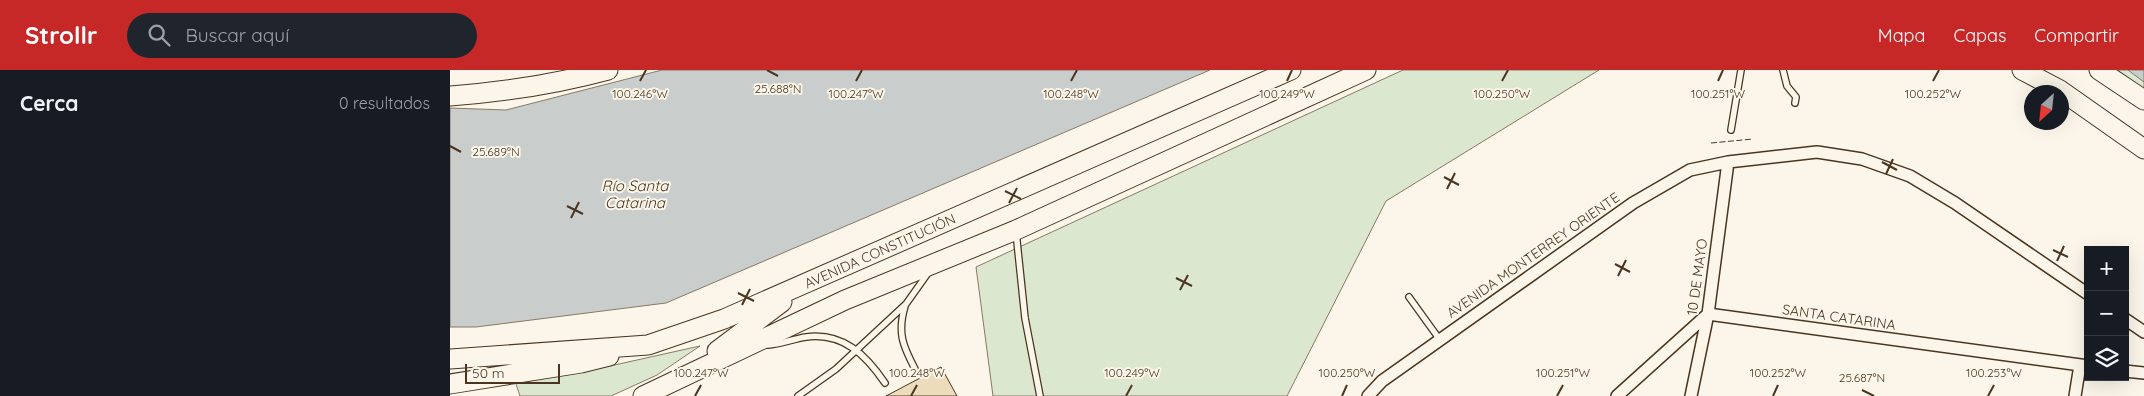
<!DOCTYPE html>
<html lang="es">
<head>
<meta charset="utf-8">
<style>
  body { margin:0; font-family:Quicksand,sans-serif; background:#20242c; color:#f1f3f6 }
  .controls { position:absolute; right:15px; bottom:15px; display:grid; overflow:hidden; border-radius:0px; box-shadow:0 5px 20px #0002 }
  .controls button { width:45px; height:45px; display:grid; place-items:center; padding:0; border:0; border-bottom:1px solid #363941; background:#171b24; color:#f1f3f6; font:25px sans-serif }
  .compass { position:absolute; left:1574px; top:15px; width:45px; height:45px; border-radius:50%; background:#171b24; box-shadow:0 5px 20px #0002; rotate:207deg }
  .scale { position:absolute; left:15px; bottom:12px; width:95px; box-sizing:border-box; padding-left:5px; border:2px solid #4a3520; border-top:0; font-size:14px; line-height:18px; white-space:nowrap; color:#4a3520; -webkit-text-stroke:4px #fbf6e9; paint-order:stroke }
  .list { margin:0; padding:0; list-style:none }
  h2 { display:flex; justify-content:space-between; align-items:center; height:65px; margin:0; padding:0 20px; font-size:21px }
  h2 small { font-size:16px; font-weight:400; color:#9ea1a6 }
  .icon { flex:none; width:28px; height:28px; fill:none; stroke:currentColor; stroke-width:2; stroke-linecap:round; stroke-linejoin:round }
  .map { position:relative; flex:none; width:1694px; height:326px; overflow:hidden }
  header { display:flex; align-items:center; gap:30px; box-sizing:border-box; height:70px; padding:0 25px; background:#c62828; color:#fff }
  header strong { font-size:24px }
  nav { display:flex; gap:28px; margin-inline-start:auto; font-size:18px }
  .search { width:350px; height:45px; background:#20242c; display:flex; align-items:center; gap:12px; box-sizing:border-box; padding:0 18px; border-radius:28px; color:#9ea1a6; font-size:19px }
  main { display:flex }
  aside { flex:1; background:#171b24 }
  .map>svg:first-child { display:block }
  .green { fill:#dce7d0; stroke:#887966 }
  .water { fill:#c9cecd; stroke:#887966 }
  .building { fill:#ecdcbc; stroke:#4a3520 }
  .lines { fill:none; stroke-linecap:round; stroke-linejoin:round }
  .service-casing { stroke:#4a3520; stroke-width:8 }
  .minor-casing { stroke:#4a3520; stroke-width:14 }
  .trunk-casing { stroke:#4a3520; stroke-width:21 }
  .service { stroke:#fbf6e9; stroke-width:5.5 }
  .minor { stroke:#fbf6e9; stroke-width:11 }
  .trunk { stroke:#fbf6e9; stroke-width:19 }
  .fence { stroke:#4a3520; stroke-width:1; stroke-dasharray:6 2.5; stroke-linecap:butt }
  .ticks { fill:none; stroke:#4a3520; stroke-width:2 }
  .labels { text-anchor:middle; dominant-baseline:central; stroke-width:4; stroke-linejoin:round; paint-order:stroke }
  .street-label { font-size:14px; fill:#4a3520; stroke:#fbf6e9 }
  .water-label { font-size:15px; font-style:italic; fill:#4a3520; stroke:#fbf6e9 }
  .ticks-label { font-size:12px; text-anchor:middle; fill:#4a3520; stroke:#fbf6e9; stroke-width:4; stroke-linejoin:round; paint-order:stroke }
</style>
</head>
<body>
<header>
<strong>Strollr</strong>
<div class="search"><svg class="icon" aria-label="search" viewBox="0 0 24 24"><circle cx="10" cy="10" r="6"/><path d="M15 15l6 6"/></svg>Buscar aquí</div>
<nav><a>Mapa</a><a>Capas</a><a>Compartir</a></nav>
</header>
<main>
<aside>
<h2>Cerca<small>0 resultados</small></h2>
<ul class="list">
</ul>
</aside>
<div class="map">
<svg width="1694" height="326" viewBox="0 0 1694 326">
  <rect width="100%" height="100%" fill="#fbf6e9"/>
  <path class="green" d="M953,0H1149L936,131L837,326H543L526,197Z
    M1663,0H1694V23Z
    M250,276L207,305L161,326H70L65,311L160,296Z"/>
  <path class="water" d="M212,0H760L216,233L26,257H0V38L56,40Z
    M1678,0H1694V12Z"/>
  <path class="building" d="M491,297L507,326H436Z"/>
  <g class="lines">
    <g class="service-casing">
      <path id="service" d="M1333,0L1337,16L1346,27L1345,33
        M1281,60L1291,0
        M566,162L575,248L590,326
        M959,227L990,270
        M455,236C447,263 453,276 465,299
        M318,275C331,274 343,269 356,267C393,262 416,285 435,313
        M348,326L386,299L456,234L478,203"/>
    </g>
    <g class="minor-casing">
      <path id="minor" d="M1675,249L1694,262
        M1675,301L1694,303
        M918,326L932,311L1183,133L1240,100L1278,92L1367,82L1412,89L1460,106L1505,133L1638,224
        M1167,326L1258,244L1638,296
        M1241,326L1258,244L1278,92
        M1625,326L1630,295"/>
    </g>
    <g class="trunk-casing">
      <path id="trunk" d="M1572,0L1610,20L1694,79
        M1649,0L1694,30
        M0,26C54,22 106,14 158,0
        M267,281L332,232
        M0,289L198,275L274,249L841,0
        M0,314L131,293L159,286
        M193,326L395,230L566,160L916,0"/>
    </g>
    <use href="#service" class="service"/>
    <use href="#minor" class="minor"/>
    <use href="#trunk" class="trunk"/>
    <path class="fence" d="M1261,73L1303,69"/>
  </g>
  <path class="ticks" d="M317,0L328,6M190,11L196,0M406,11L412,0M621,11L627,0M837,11L842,0M1052,11L1058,0M1268,11L1273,0M1483,11L1489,0M0,76L11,82M1432,92L1447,100M1436,104L1443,89M994,107L1009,115M997,119L1005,103M555,121L571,129M559,133L567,118M117,136L133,144M121,148L129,132M1603,180L1618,187M1607,191L1614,176M1165,194L1180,202M1168,206L1176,190M726,208L742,216M730,220L738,205M288,223L304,231M292,235L300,219M1412,320L1424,326M245,326L251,315M461,326L467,315M676,326L682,315M892,326L897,315M1107,326L1113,315M1323,326L1328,315M1538,326L1544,315"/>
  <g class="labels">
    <g class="street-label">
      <text transform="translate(430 181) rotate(-24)">AVENIDA CONSTITUCIÓN</text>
      <text transform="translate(1083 185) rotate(-35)">AVENIDA MONTERREY ORIENTE</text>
      <text transform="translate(1247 207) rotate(-82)">10 DE MAYO</text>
      <text transform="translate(1389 247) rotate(8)">SANTA CATARINA</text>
    </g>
    <g class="water-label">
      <text x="185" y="115">Río Santa<tspan x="185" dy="17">Catarina</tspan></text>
    </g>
  </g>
  <g class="ticks-label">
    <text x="328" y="23">25.688°N</text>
    <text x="190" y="28">100.246°W</text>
    <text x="406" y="28">100.247°W</text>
    <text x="621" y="28">100.248°W</text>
    <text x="837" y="28">100.249°W</text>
    <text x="1052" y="28">100.250°W</text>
    <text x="1268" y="28">100.251°W</text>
    <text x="1483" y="28">100.252°W</text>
    <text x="46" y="86">25.689°N</text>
    <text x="251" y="307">100.247°W</text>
    <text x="467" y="307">100.248°W</text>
    <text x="682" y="307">100.249°W</text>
    <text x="897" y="307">100.250°W</text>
    <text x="1113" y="307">100.251°W</text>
    <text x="1328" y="307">100.252°W</text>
    <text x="1544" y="307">100.253°W</text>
    <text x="1412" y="312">25.687°N</text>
  </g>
</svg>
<div class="controls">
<button>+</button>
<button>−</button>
<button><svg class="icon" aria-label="layers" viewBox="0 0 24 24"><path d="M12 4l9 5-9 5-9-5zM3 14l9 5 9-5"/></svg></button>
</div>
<svg class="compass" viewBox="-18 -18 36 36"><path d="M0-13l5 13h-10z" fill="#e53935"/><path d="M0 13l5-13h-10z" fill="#9ea1a6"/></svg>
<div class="scale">50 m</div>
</div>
</main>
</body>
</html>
